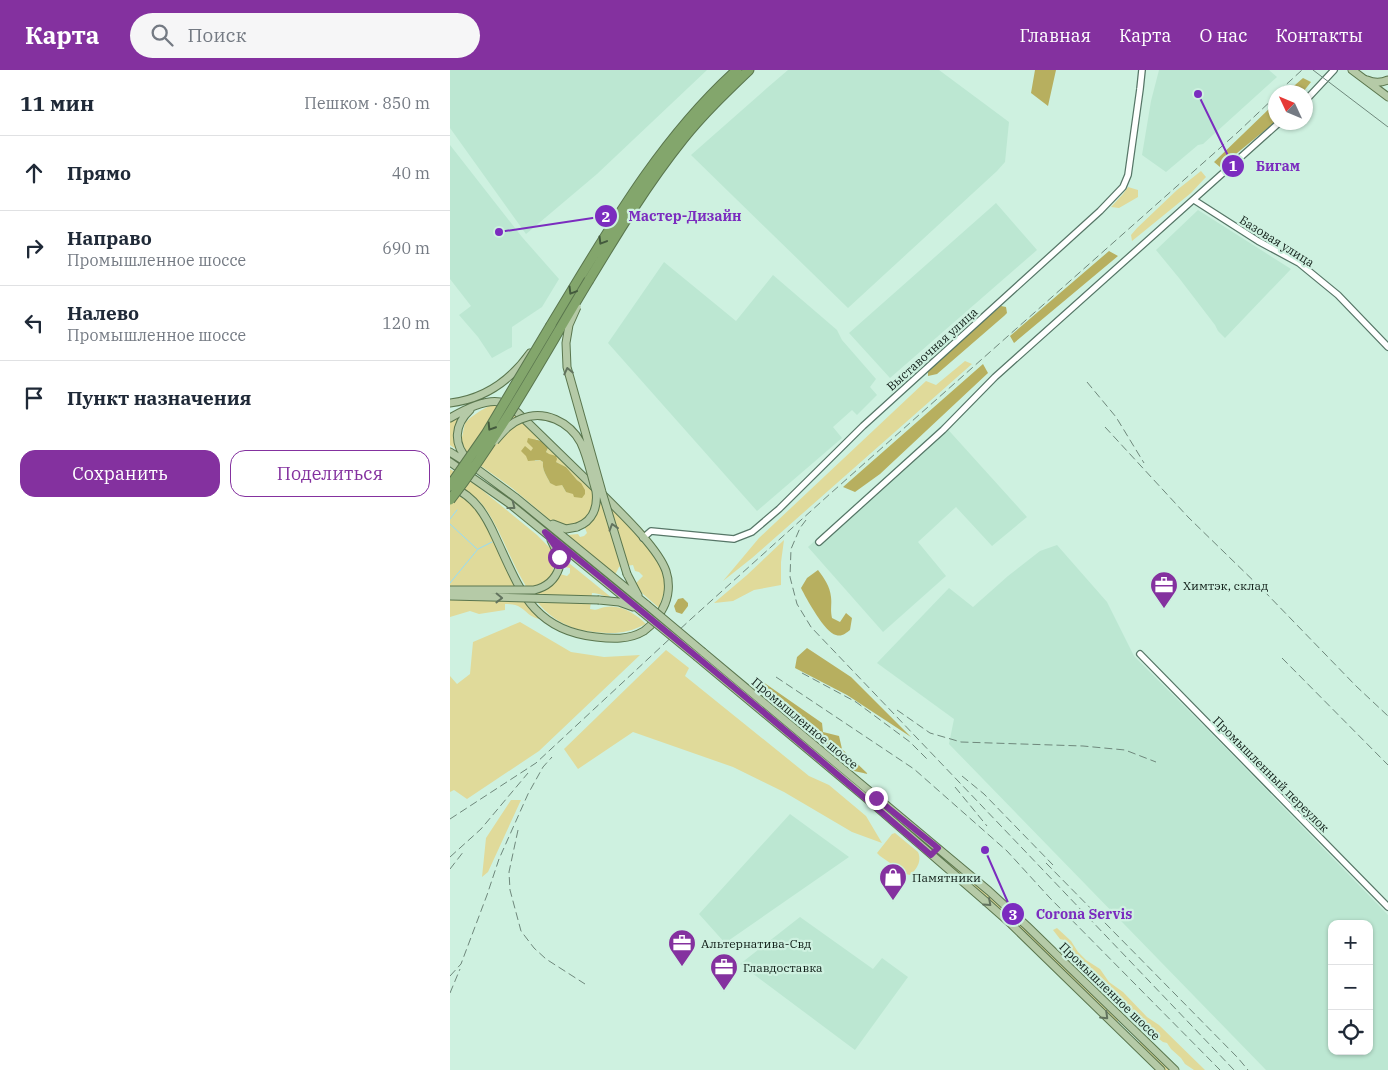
<!DOCTYPE html>
<html lang="ru">
<head>
<meta charset="utf-8">
<style>
  body { margin:0; font-family:"IBM Plex Serif",serif; background:#f6f6f7; color:#1f2937 }
  .controls { position:absolute; right:15px; bottom:15px; display:grid; overflow:hidden; border-radius:10px; box-shadow:0 1px 4px #0004 }
  .controls button { width:45px; height:45px; display:grid; place-items:center; padding:0; border:0; border-bottom:1px solid #e0e1e3; background:#fff; color:#1f2937; font:25px sans-serif }
  .compass { position:absolute; left:818px; top:15px; width:45px; height:45px; border-radius:50%; background:#fff; box-shadow:0 1px 4px #0004; rotate:314deg }
  .stop { position:absolute; width:15px; height:15px; margin:-11px; border:4px solid #84319f; border-radius:50%; background:#fff }
  .stop.end { background:#84319f; border-color:#fff; box-shadow:0 1px 5px #0008 }
  .list { margin:0; padding:0; list-style:none }
  h2 { display:flex; justify-content:space-between; align-items:center; height:65px; margin:0; padding:0 20px; font-size:21px }
  h2 small { font-size:16px; font-weight:400; color:#747a83 }
  .list li { display:grid; grid-template-columns:32px 1fr auto; gap:15px; align-items:center; box-sizing:border-box; height:75px; padding:0 20px; border-top:1px solid #e0e1e3 }
  .list b { display:block; font-size:19px; white-space:nowrap }
  .list p { margin:0; font-size:16px; white-space:nowrap; color:#747a83 }
  .list em { font-size:16px; font-style:normal; color:#747a83 }
  .actions { display:flex; gap:10px; padding:15px 20px }
  .actions a { flex:1; padding:11px 0; border:1px solid #84319f; border-radius:15px; text-align:center; font-size:18px; color:#84319f }
  .actions .main { background:#84319f; color:#fff }
  .icon { flex:none; width:28px; height:28px; fill:none; stroke:currentColor; stroke-width:2; stroke-linecap:round; stroke-linejoin:round }
  .map { position:relative; flex:none; width:938px; height:1000px; overflow:hidden }
  header { display:flex; align-items:center; gap:30px; box-sizing:border-box; height:70px; padding:0 25px; background:#84319f; color:#fff }
  header strong { font-size:24px }
  nav { display:flex; gap:28px; margin-inline-start:auto; font-size:18px }
  .search { width:350px; height:45px; background:#f6f6f7; display:flex; align-items:center; gap:12px; box-sizing:border-box; padding:0 18px; border-radius:28px; color:#747a83; font-size:19px }
  main { display:flex }
  aside { flex:1; background:#fff }
  .map>svg:first-child { display:block }
  .built { fill:#bce7d2; fill-rule:evenodd }
  .green { fill:#e0da9a }
  .forest { fill:#b7af5f }
  .lines { fill:none; stroke-linecap:round; stroke-linejoin:round }
  .stream { stroke:#94dcf9; stroke-width:1 }
  .minor-casing { stroke:#567667; stroke-width:8 }
  .major-casing { stroke:#5a764e; stroke-width:9 }
  .highway-casing { stroke:#5a764e; stroke-width:11 }
  .minor { stroke:#fff; stroke-width:5.5 }
  .major { stroke:#b5caa7; stroke-width:7 }
  .highway { stroke:#83a66c; stroke-width:9 }
  .tram { stroke:#6f887c; stroke-width:1 }
  .rail { stroke:#6f887c; stroke-width:1; stroke-dasharray:8 4; stroke-linecap:butt }
  .major-bridge-casing { stroke:#5a764e; stroke-width:9; stroke-linecap:butt }
  .highway-bridge-casing { stroke:#5a764e; stroke-width:11; stroke-linecap:butt }
  .major-bridge { stroke:#b5caa7; stroke-width:7 }
  .highway-bridge { stroke:#83a66c; stroke-width:9 }
  .oneway { stroke:#435a3d }
  .oneway2 { stroke:#62735e }
  .route { stroke:#84319f; stroke-width:6 }
  .labels { text-anchor:middle; dominant-baseline:central; stroke-width:4.5; stroke-linejoin:round; paint-order:stroke }
  .street-label { font-size:12px; fill:#0f1c16; stroke:#cef1e0 }
  .poi-label { font-size:12px; fill:#0f1c16; stroke:#cef1e0; text-anchor:start }
  .leader { fill:none; stroke:#7b2cbf; stroke-width:2 }
  .callout-dot { fill:#7b2cbf; stroke:#cef1e0; stroke-width:2 }
  .mark-label { font-size:15px; text-anchor:middle; font-weight:bold; fill:#fff }
  .callout-label { font-size:14px; text-anchor:middle; font-weight:bold; fill:#7b2cbf; stroke:#cef1e0; stroke-width:4.5; stroke-linejoin:round; paint-order:stroke }
</style>
</head>
<body>
<header>
<strong>Карта</strong>
<div class="search"><svg class="icon" aria-label="search" viewBox="0 0 24 24"><circle cx="10" cy="10" r="6"/><path d="M15 15l6 6"/></svg>Поиск</div>
<nav><a>Главная</a><a>Карта</a><a>О нас</a><a>Контакты</a></nav>
</header>
<main>
<aside>
<h2>11 мин<small>Пешком · 850 m</small></h2>
<ul class="list">
<li><svg class="icon" aria-label="ahead" viewBox="0 0 24 24"><path d="M12 20V5M6 11l6-6 6 6"/></svg><div><b>Прямо</b></div><em>40 m</em></li>
<li><svg class="icon" aria-label="right" viewBox="0 0 24 24"><path d="M7 20v-9h11M14 6l5 5-5 5"/></svg><div><b>Направо</b><p>Промышленное шоссе</p></div><em>690 m</em></li>
<li><svg class="icon" aria-label="left" viewBox="0 0 24 24"><path d="M17 20v-9H6M10 6l-5 5 5 5"/></svg><div><b>Налево</b><p>Промышленное шоссе</p></div><em>120 m</em></li>
<li><svg class="icon" aria-label="arrive" viewBox="0 0 24 24"><path d="M6 21V4h12l-3 4 3 4H6"/></svg><div><b>Пункт назначения</b></div></li>
</ul>
<div class="actions"><a class="main">Сохранить</a><a>Поделиться</a></div>
</aside>
<div class="map">
<svg width="938" height="1000" viewBox="0 0 938 1000">
  <rect width="100%" height="100%" fill="#cef1e0"/>
  <path class="built" d="M0,0H257L147,104L76,164L0,58Z
    M338,0H489L559,52L555,92L547,101L398,238L241,85L317,18Z
    M709,0H819L827,7L753,74L748,75L716,102L692,85L701,31Z
    M0,75L72,167L109,209L92,237L62,257V277L42,288L28,267L9,245L21,236L0,209Z
    M546,133L587,180L440,308L399,263Z
    M748,140L841,199L775,268L768,261L765,255L729,208L706,180Z
    M214,192L286,251L323,205L387,260L392,270L426,309L420,317L427,325L407,345L402,340L383,357L392,368L307,441L158,273Z
    M493,354L577,447L542,476L506,437L468,472L496,506L433,562L358,477Z
    M607,475L657,532L684,586L761,663L938,845V1000H816L499,674L504,649L427,593L499,518L523,537L558,506L590,481ZM882,854H919V981H882Z
    M340,744L399,787L275,873L249,844Z
    M350,847L423,899L432,888L458,907L405,980L290,894Z"/>
  <path class="green" d="M751,101L756,107L741,123L682,171L681,165L687,158L727,120Z
    M678,117L688,120V127L669,138L661,137L673,124Z
    M515,291L522,294L302,488L273,511L309,468L476,311L486,315Z
    M46,335C64,339 79,359 92,371L86,369L82,381L85,391L90,390L93,392C92,401 97,406 100,413L112,415L116,422L131,413L127,410L116,397L106,392L96,382L98,378L163,439L203,484L211,496L215,508V519L209,538L192,523L186,513L193,506L189,502L185,501L183,495L169,497L165,505L117,465L128,464L130,467L134,466L137,463L135,458L130,452L124,454L122,457L107,454L100,450L62,418L24,391L16,382L12,372V367L15,353L20,348L30,341L39,336Z
    M13,343L4,367L7,380L0,375V352Z
    M0,399L26,415L87,465L100,478L105,488L103,502L117,506L120,503V498L115,497L114,489L162,528C155,527 150,523 142,523L140,539C150,541 147,538 156,537C171,534 186,544 196,554C176,564 165,564 144,562C86,557 70,505 48,460C41,447 34,433 21,424C15,419 7,417 0,415Z
    M0,422C7,425 14,428 20,433C32,443 39,459 45,472C58,499 69,529 90,549C80,548 76,540 68,536C63,534 59,534 55,534V540L29,544L20,541L0,547Z
    M334,470L331,492V515L304,520L283,531L264,533L297,505Z
    M70,552L121,582L154,587L190,585L89,681L17,729L4,720L0,722V606L7,614L20,604L23,572Z
    M216,580L239,598L235,606L359,706L379,715L416,746L432,773L402,762L334,722L283,697L183,662L128,699L114,679Z
    M61,730H71L38,802L32,807L36,768Z
    M445,763L468,782C472,791 467,799 460,805L456,804L430,786L427,783L442,764Z
    M497,789L569,852L669,950L666,953L555,844L494,792Z
    M607,858L621,871L628,882L636,890L650,899L659,912L673,922L697,947L709,955L755,1000H744L735,994L731,988L721,979L717,973L713,972L695,958L692,953L683,947L669,931L664,925L644,905L635,893L618,881L615,877L614,870L610,869L603,860Z
    M691,971L721,1000H715L688,974Z"/>
  <path class="forest" d="M585,0H606L598,36L581,23Z
    M853,8L861,12L853,22H837Z
    M825,33V52L770,97L764,92Z
    M659,181L668,186L564,273L560,266Z
    M551,236L556,237L557,243L554,246L487,304L478,306V301L491,288Z
    M533,294L538,303L430,404L405,422L393,417Z
    M78,368L92,371L98,378L96,382L99,384L106,386L107,389L106,392L116,397L127,410L131,413L135,420V424L132,428L124,427L123,424L116,422L112,415L106,416L100,413C97,406 92,401 93,392L90,390L78,391L76,386L71,381L75,376L81,381L83,378L77,372Z
    M368,500C374,508 380,516 381,527C382,535 380,539 382,548L390,552L396,543L402,548L400,560C396,563 392,567 386,565C375,563 356,528 351,518L357,508Z
    M233,528L238,533V536L232,544L226,542L224,536L228,529Z
    M357,578L401,607L461,667L397,625L345,598L347,587Z
    M313,612L372,653L373,662L389,666L392,679L418,704L404,701L389,681L371,672L321,629L305,614Z"/>
  <g class="lines">
    <path class="stream" d="M0,449L7,440
      M0,454L27,479
      M0,513L28,479L42,472"/>
    <g class="minor-casing">
      <path id="minor" d="M856,30L884,0
        M744,130L808,171L849,193L888,225L938,277
        M193,468L201,461L284,469L302,462L329,439L413,356L650,141L673,117L678,105L690,19L692,0
        M369,472L493,360L545,307L830,52
        M690,584L938,837"/>
    </g>
    <g class="major-casing">
      <path id="major" d="M902,0L938,27
        M917,10C924,13 931,13 938,10
        M0,333C34,329 60,311 80,283
        M0,348C12,341 35,329 50,332C57,334 62,338 68,343L145,418
        M0,382L27,399L65,427L197,535
        M18,390C3,374 4,355 20,340
        M0,392L60,434L191,541
        M4,418C25,427 36,446 45,466C69,517 81,560 146,567C162,569 179,570 194,561C202,555 209,547 213,538C219,527 220,513 216,501C208,478 171,443 153,425
        M103,454L116,459L127,457
        M101,470L109,487V498
        M177,504L188,525
        M149,530L169,532L183,537
        M253,582L539,821L577,856L725,1000
        M247,587L422,733L534,830L561,854L711,1000"/>
    </g>
    <g class="highway-casing">
      <path id="highway" d="M139,210C168,162 197,114 233,69C253,44 276,22 299,0
        M101,255C156,165 208,71 287,0"/>
    </g>
    <use href="#minor" class="minor"/>
    <use href="#major" class="major"/>
    <use href="#highway" class="highway"/>
    <path class="tram" d="M863,0L938,57"/>
    <path class="rail" d="M828,22L852,0
      M637,312L666,347L694,393
      M655,357L738,447L814,521L906,616L938,646
      M356,450L350,458L341,479L340,507L347,534L361,557L784,1000
      M832,588L938,695
      M352,603L406,632L460,672L479,691
      M326,607L464,699L557,781L599,827L770,1000
      M447,640L480,663L511,672L633,676L675,680L706,692
      M512,706L534,724L603,795
      M505,717L537,756
      M0,749L86,693L241,549L381,423L788,62L826,26
      M68,760L59,802L60,820L71,861L84,878L96,889L135,914
      M0,787L31,759L78,703
      M596,793L788,988L798,1000
      M0,799L14,781
      M0,906L11,894L37,825L49,789L78,724L93,697L102,687
      M0,923L10,899"/>
    <g class="major-bridge-casing">
      <path id="major-bridge" d="M127,237L119,255L116,273L117,297L152,422L177,504
        M45,371C53,362 60,353 71,349C94,339 120,352 131,373C138,388 141,405 146,421C148,437 143,451 127,457
        M0,520H84C97,517 105,510 109,498
        M0,526L149,530
        M197,535L253,582
        M191,541L247,587"/>
    </g>
    <g class="highway-bridge-casing">
      <path id="highway-bridge" d="M0,416L36,364L101,255
        M0,430C53,361 94,284 139,210"/>
    </g>
    <use href="#major-bridge" class="major-bridge"/>
    <use href="#highway-bridge" class="highway-bridge"/>
  </g>
  <defs><path id="oneway-chevron" d="M-2-3.5L2.5 0L-2 3.5" fill="none" stroke-width="1.6" stroke-linecap="round" stroke-linejoin="round" transform="scale(1.25)"/></defs>
  <g class="oneway">
    <use href="#oneway-chevron" transform="translate(152 171) rotate(121)"/>
    <use href="#oneway-chevron" transform="translate(122 221) rotate(121)"/>
    <use href="#oneway-chevron" transform="translate(41 357) rotate(122)"/>
  </g>
  <g class="oneway2">
    <use href="#oneway-chevron" transform="translate(118 301) rotate(-103)"/>
    <use href="#oneway-chevron" transform="translate(62 436) rotate(38)"/>
    <use href="#oneway-chevron" transform="translate(163 457) rotate(-107)"/>
    <use href="#oneway-chevron" transform="translate(49 528) rotate(1)"/>
    <use href="#oneway-chevron" transform="translate(538 833) rotate(42)"/>
    <use href="#oneway-chevron" transform="translate(655 946) rotate(44)"/>
  </g>
  <g class="lines">
    <path class="route" d="M109,487L105,476L95,462C225,568 355,675 481,785L488,778L426,728"/>
  </g>
  <defs>
    <g id="office-pin" transform="scale(1.4375)"><path d="M0 17L-7.5 6A9.5 9.5 0 1 1 7.5 6Z" fill="#84319f" stroke="#cef1e0"/><path d="M-6-3h4V-5.5h4V-3h4V5H-6ZM-1-4.5V-3h2v-1.5ZM-6 0V1H6V0Z" fill="#fff"/></g>
    <g id="shop-pin" transform="scale(1.4375)"><path d="M0 17L-7.5 6A9.5 9.5 0 1 1 7.5 6Z" fill="#84319f" stroke="#cef1e0"/><path d="M-5-2.5h2.3a2.7 3.5 0 0 1 5.4 0H5L5.5 6h-11ZM-1.5-2.5h3a1.5 2.3 0 0 0-3 0Z" fill="#fff"/></g>
  </defs>
  <g fill-rule="evenodd">
    <use href="#office-pin" x="714" y="515"/>
    <use href="#shop-pin" x="443" y="807"/>
    <use href="#office-pin" x="232" y="873"/>
    <use href="#office-pin" x="274" y="897"/>
  </g>
  <g class="labels">
    <g class="street-label">
      <text transform="translate(827 171) rotate(32)">Базовая улица</text>
      <text transform="translate(482 279) rotate(-42)">Выставочная улица</text>
      <text transform="translate(355 653) rotate(40)">Промышленное шоссе</text>
      <text transform="translate(821 704) rotate(45)">Промышленный переулок</text>
      <text transform="translate(660 921) rotate(44)">Промышленное шоссе</text>
    </g>
    <g class="poi-label">
      <text x="733" y="515">Химтэк, склад</text>
      <text x="462" y="807">Памятники</text>
      <text x="251" y="873">Альтернатива-Свд</text>
      <text x="293" y="897">Главдоставка</text>
    </g>
  </g>
  <path class="leader" d="M748 24L783 96M49 162L156 146M535 780L563 844"/>
  <g class="callout-dot">
    <circle cx="748" cy="24" r="5"/>
    <circle cx="49" cy="162" r="5"/>
    <circle cx="535" cy="780" r="5"/>
    <circle cx="783" cy="96" r="12"/>
    <circle cx="156" cy="146" r="12"/>
    <circle cx="563" cy="844" r="12"/>
  </g>
  <g class="mark-label">
    <text x="783" y="101">1</text>
    <text x="156" y="152">2</text>
    <text x="563" y="850">3</text>
  </g>
  <g class="callout-label">
    <text x="828" y="101">Бигам</text>
    <text x="235" y="151">Мастер-Дизайн</text>
    <text x="634" y="849">Corona Servis</text>
  </g>
</svg>
<div class="controls">
<button>+</button>
<button>−</button>
<button><svg class="icon" aria-label="locate" viewBox="0 0 24 24"><circle cx="12" cy="12" r="6"/><path d="M12 2v4M12 18v4M2 12h4M18 12h4"/></svg></button>
</div>
<svg class="compass" viewBox="-18 -18 36 36"><path d="M0-13l5 13h-10z" fill="#e53935"/><path d="M0 13l5-13h-10z" fill="#747a83"/></svg>
<div class="stop" style="left:109px;top:487px"></div>
<div class="stop end" style="left:426px;top:728px"></div>
</div>
</main>
</body>
</html>
